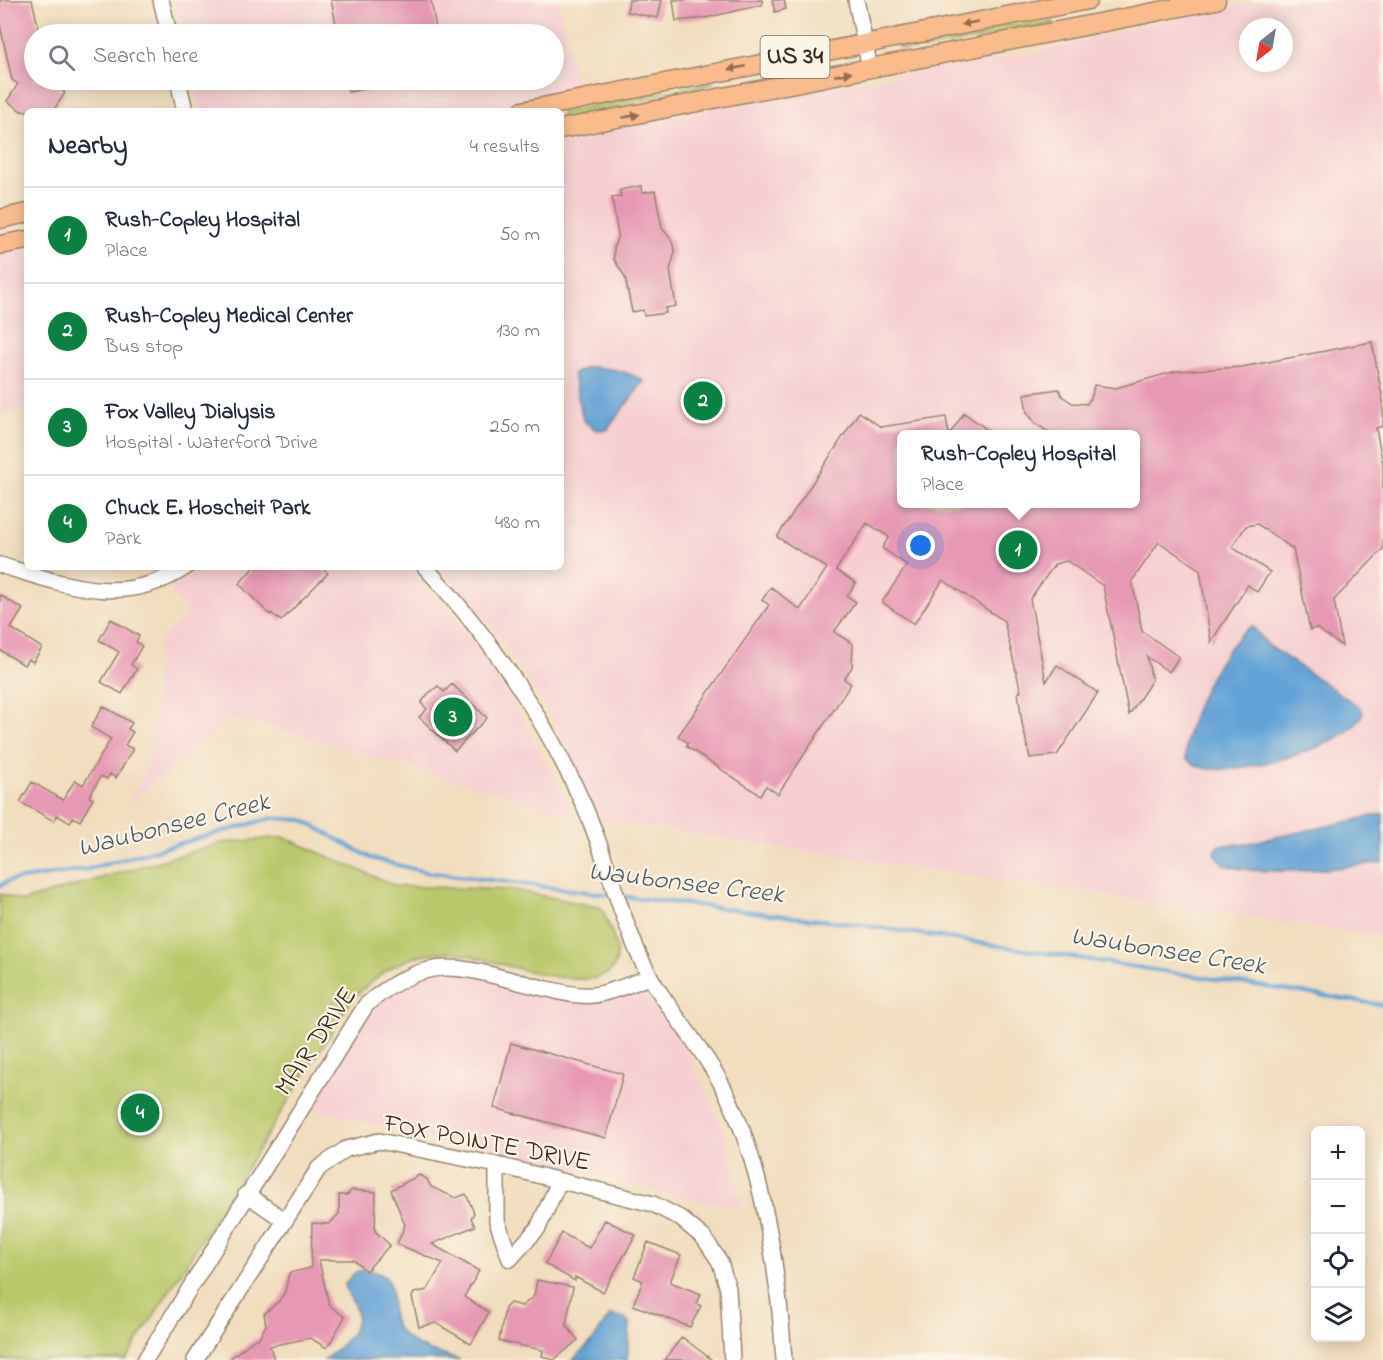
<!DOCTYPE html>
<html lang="en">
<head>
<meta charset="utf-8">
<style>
  body { margin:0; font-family:"Indie Flower",sans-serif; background:#f6f6f7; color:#1f2937 }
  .controls { position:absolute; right:18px; bottom:18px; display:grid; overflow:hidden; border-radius:9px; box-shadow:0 3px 15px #0003 }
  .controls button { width:54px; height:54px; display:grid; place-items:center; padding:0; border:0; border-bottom:2px solid #e0e1e3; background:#fff; color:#1f2937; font:30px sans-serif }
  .compass { position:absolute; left:1239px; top:18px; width:54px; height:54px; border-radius:50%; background:#fff; box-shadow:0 3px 15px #0003; rotate:211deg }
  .you { position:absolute; left:921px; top:546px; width:21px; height:21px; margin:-15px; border:4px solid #fff; border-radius:50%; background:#1a73e8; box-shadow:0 0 0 9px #1a73e833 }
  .badge { display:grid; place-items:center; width:39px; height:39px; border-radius:50%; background:#0b8043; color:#fff; font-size:20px; font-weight:700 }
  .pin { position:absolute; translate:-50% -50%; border:3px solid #fff; box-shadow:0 2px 6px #0006 }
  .popup { position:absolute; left:897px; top:430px; width:243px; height:78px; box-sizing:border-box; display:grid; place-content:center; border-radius:9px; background:#fff; filter:drop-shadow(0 2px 4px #0005); font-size:20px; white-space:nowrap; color:#747a83 }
  .popup b { font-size:22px; color:#1f2937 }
  .popup::after { content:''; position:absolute; left:50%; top:100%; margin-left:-12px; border:12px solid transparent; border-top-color:#fff }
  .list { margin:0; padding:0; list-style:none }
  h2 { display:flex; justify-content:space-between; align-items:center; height:78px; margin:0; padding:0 24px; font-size:26px }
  h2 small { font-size:20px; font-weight:400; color:#747a83 }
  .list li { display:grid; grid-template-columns:39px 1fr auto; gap:18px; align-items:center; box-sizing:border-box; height:96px; padding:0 24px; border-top:2px solid #e0e1e3 }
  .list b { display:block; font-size:22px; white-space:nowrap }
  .list p { margin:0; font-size:20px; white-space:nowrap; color:#747a83 }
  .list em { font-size:20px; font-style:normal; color:#747a83 }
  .icon { flex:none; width:33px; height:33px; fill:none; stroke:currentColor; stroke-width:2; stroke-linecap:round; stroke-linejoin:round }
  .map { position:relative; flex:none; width:1383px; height:1360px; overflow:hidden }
  .search { position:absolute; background:#fff; box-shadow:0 3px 15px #0003; left:24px; top:24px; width:540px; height:66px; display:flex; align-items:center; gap:15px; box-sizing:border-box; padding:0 21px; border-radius:33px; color:#747a83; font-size:22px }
  .panel { position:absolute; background:#fff; box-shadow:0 3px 15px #0003; left:24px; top:108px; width:540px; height:462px; border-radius:9px }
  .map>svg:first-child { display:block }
  .built { fill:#f7cfd2; fill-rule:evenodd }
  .green { fill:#b9c86b; stroke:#7a7944; stroke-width:1.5 }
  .water { fill:#64a3d6; stroke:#50667a; stroke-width:1.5 }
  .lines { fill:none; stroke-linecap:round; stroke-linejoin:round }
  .stream { stroke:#64a3d6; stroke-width:4 }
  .building { fill:#e699b4 }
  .minor-casing { stroke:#96846e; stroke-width:18 }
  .major-casing { stroke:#96846e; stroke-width:21 }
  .minor { stroke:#fff; stroke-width:15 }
  .major { stroke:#fabc8b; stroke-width:18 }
  .oneway { fill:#916c4f }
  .labels { text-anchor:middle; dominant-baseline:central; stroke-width:4.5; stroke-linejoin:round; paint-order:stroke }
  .shield { fill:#fcf5e5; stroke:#75675a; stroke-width:1.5 }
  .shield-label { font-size:24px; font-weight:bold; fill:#3b2a1e }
  .street-label { font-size:26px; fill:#3b2a1e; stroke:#fcf5e5 }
  .water-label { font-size:27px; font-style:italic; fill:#4b5a68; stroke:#fcf5e5 }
</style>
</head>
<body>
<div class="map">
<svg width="1383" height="1360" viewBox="0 0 1383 1360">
  <rect width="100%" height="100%" fill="#fcf5e5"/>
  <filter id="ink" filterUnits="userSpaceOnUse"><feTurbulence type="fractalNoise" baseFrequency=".0167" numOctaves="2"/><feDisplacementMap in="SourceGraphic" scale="12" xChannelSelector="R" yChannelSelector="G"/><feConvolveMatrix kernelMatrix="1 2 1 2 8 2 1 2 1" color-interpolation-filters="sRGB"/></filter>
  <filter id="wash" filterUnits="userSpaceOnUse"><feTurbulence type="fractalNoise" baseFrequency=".008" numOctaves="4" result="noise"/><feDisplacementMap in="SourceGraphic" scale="24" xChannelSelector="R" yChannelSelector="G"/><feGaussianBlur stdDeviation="1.35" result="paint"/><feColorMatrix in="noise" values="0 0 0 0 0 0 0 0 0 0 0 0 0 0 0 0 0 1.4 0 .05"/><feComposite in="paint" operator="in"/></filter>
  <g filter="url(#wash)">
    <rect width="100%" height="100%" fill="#f2ddbd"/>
    <path class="built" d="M175,0H558L578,91L481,111H201L194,80H554V34H183Z
      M1267,0H1383V937L598,820L550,713L489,624L440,567H561V139L787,94L1035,53L1152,23ZM1248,27H1284V63H1248ZM901,434H1135V504H901Z
      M27,248V409L0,414V254Z
      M204,567H409L467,631L515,706L573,814L235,717L127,804L138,786L151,754L158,642L190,614L169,590Z
      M449,968L569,995L635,982L652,1003L692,1061L725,1133L743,1210L309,1109L366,1013L397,985Z"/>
    <path class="green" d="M1054,22V25L924,49L904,50L898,47L1005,25Z
      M712,82L713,84L561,121V112Z
      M283,837L396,886L514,890L602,908C606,921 616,938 617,952C620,1013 479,952 449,952C406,952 383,971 353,998L126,1360H0V894L23,901L221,843Z"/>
    <path class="water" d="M587,367C609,368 625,370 644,381L607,430H596L583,420L573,374Z
      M1252,626L1268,645L1361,708L1363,713C1350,748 1246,772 1212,769C1202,769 1194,765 1186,759C1181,725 1222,643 1252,626Z
      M1383,814V862C1342,868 1261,878 1223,864L1215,854L1216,849L1220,845L1244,844Z
      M364,1270C409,1273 380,1310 401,1333C416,1349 440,1354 460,1360H324C339,1347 366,1328 354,1305C350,1296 346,1293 345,1283L356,1272Z
      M610,1315L625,1318L630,1325L627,1360H573L594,1339Z"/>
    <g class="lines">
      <path class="stream" d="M0,886L8,881L88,869L272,818L303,820L371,858L425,872L612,895
        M620,896L862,925L1383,1005"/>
    </g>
    <g id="blocks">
      <path class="building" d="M0,0H32L40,34H34V80H47L65,93L53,111H21L7,101L18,84L12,80L0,25Z
        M331,0H431L437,34H338Z
        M629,0H662L658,18L627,12Z
        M673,0H762V5L705,18L676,21Z
        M772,0H784L786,9L775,12Z
        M346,80H386V85L348,92Z
        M641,186L642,193L655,191L662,228L671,239L675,252L670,270L676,306L665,308L666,313L644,316L643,310L632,312L625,277L614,259V247L618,235L612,197L621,196L620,190Z
        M1372,342L1383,401V426L1376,428L1383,465V549L1334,600L1342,646L1316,628L1310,630L1293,549L1257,524L1246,526L1232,547L1270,572L1257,592L1248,585L1211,642L1200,570L1159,542L1132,581L1142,631L1179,657L1169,672L1147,657L1152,680L1129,715L1103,586L1067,561L1055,564L1030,599L1046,682L1057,665L1098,693L1057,755L1030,758L1022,723L1018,692H1021L1004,621L943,580L914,624L882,602L907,565L882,548L889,537L867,523L836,570L856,583L847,596L856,602L834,632L853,644L852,667L844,679L851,684L778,794L766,786L760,795L686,746L688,743L678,736L769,605L762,600L771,587L800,610L827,568L777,537L859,412L881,427L946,417L949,435H901V504H1135V435H1057L1047,431L1035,423L1027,412L1024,394L1059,389L1062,396L1072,403L1087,404L1092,396L1094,385L1116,388L1176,371L1242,367Z
        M964,413L995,435H949Z
        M254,567H321L328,573L281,621L271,613L270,615L239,584Z
        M0,595L23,609L11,628L42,648L33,662L28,659L24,665L0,650Z
        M111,619L139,636L136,642L142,646L131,665L137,669L122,694L101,682L119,652L99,640Z
        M452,684L487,718L455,751L419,717L427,709L421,703L428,694L438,686L444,692Z
        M103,706L132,723L128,729L133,732L125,745L133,749L116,778L110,774L107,779L101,776L89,797L93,799L80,821L73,817L70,823L57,815L54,821L20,802L32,782L63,800L75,780L83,785L111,739L91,727Z
        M511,1043L623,1074L606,1138L494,1108Z
        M419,1175L427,1179L431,1187L456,1198L466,1194L474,1213L471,1218L475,1226L432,1244L479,1271L464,1297L489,1312L471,1344L436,1323L419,1327L412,1297L414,1293L427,1290L443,1263L397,1244L405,1225L391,1190Z
        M352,1190L376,1192L375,1231L390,1245L366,1271L354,1260H319L329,1305L345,1317L327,1348L310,1338L270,1346L274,1360H228L255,1339H258L266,1325L264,1314L279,1301L285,1292L289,1273L311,1268L312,1223L329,1224L339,1214V1195H347Z
        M605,1220L636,1235L603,1292L575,1277V1281L545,1264L562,1233L589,1248Z
        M648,1242L681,1255L670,1282L701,1294L697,1304L701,1306L690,1327L633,1305L643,1281L634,1277Z
        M537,1280L573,1287L566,1325L578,1340L554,1360L542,1356L543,1350L499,1341L505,1308L510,1303L522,1306L534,1296Z
        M682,1337L712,1360H664Z"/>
    </g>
  </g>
  <g filter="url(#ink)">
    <use href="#blocks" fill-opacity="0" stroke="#96846e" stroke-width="1.5"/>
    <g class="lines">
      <g class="minor-casing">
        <path id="minor" d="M161,0L169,34
          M856,0L870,69
          M178,80L185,111
          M0,565C65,585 124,608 186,567
          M425,567C490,637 546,720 585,808C606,856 618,909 640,957C661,1003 697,1039 721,1083C764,1163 778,1271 784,1360
          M497,1165V1221L510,1259L538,1228L559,1182
          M246,1194L284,1220
          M145,1360L366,1005C433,947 465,970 543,988C558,991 576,997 593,995C612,993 632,983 650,977
          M195,1360L319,1168L346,1149L379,1141L497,1165L653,1204L680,1218L704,1238L720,1262L728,1289L732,1360"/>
      </g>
      <g class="major-casing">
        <path id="major" d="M522,111L1088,0
          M561,129L1216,0
          M0,219L27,213
          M0,245L27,240"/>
      </g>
      <use href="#minor" class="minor"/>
      <use href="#major" class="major"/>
    </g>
    <defs><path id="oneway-solid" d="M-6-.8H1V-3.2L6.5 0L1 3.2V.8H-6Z" transform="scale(1.5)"/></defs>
    <g class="oneway">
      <use href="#oneway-solid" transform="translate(970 23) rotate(169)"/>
      <use href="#oneway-solid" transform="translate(737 68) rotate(169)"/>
      <use href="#oneway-solid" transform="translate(843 74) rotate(-11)"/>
      <use href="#oneway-solid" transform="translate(631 116) rotate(-11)"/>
    </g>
  </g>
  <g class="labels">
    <rect class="shield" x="760.5" y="36" width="69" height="42" rx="4.5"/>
    <g class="shield-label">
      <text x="795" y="57">US 34</text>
    </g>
    <g class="street-label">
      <text transform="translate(317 1042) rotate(-56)">MAIR DRIVE</text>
      <text transform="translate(487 1144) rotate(11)">FOX POINTE DRIVE</text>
    </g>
    <g class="water-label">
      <text transform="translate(174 826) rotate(-14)">Waubonsee Creek</text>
      <text transform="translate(686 884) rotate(7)">Waubonsee Creek</text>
      <text transform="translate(1168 952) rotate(9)">Waubonsee Creek</text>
    </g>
  </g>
</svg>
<div class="controls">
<button>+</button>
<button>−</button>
<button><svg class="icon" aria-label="locate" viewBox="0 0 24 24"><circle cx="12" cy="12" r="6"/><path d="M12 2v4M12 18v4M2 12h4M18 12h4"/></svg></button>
<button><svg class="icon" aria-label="layers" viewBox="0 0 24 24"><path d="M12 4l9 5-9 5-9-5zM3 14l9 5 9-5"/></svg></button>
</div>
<svg class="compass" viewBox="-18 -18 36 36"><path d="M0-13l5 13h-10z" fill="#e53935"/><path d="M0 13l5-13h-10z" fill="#747a83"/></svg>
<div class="you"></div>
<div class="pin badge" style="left:1018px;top:550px">1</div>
<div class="popup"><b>Rush-Copley Hospital</b>Place</div>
<div class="pin badge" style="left:703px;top:401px">2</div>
<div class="pin badge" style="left:453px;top:717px">3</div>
<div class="pin badge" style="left:140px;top:1113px">4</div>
<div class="search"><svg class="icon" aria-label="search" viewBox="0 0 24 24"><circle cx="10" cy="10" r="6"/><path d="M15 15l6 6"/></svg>Search here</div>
<section class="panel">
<h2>Nearby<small>4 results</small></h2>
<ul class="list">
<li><span class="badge">1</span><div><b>Rush-Copley Hospital</b><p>Place</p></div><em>50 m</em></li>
<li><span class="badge">2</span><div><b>Rush-Copley Medical Center</b><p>Bus stop</p></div><em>130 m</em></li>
<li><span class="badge">3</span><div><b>Fox Valley Dialysis</b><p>Hospital · Waterford Drive</p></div><em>250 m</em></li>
<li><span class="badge">4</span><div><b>Chuck E. Hoscheit Park</b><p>Park</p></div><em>480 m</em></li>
</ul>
</section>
</div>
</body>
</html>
